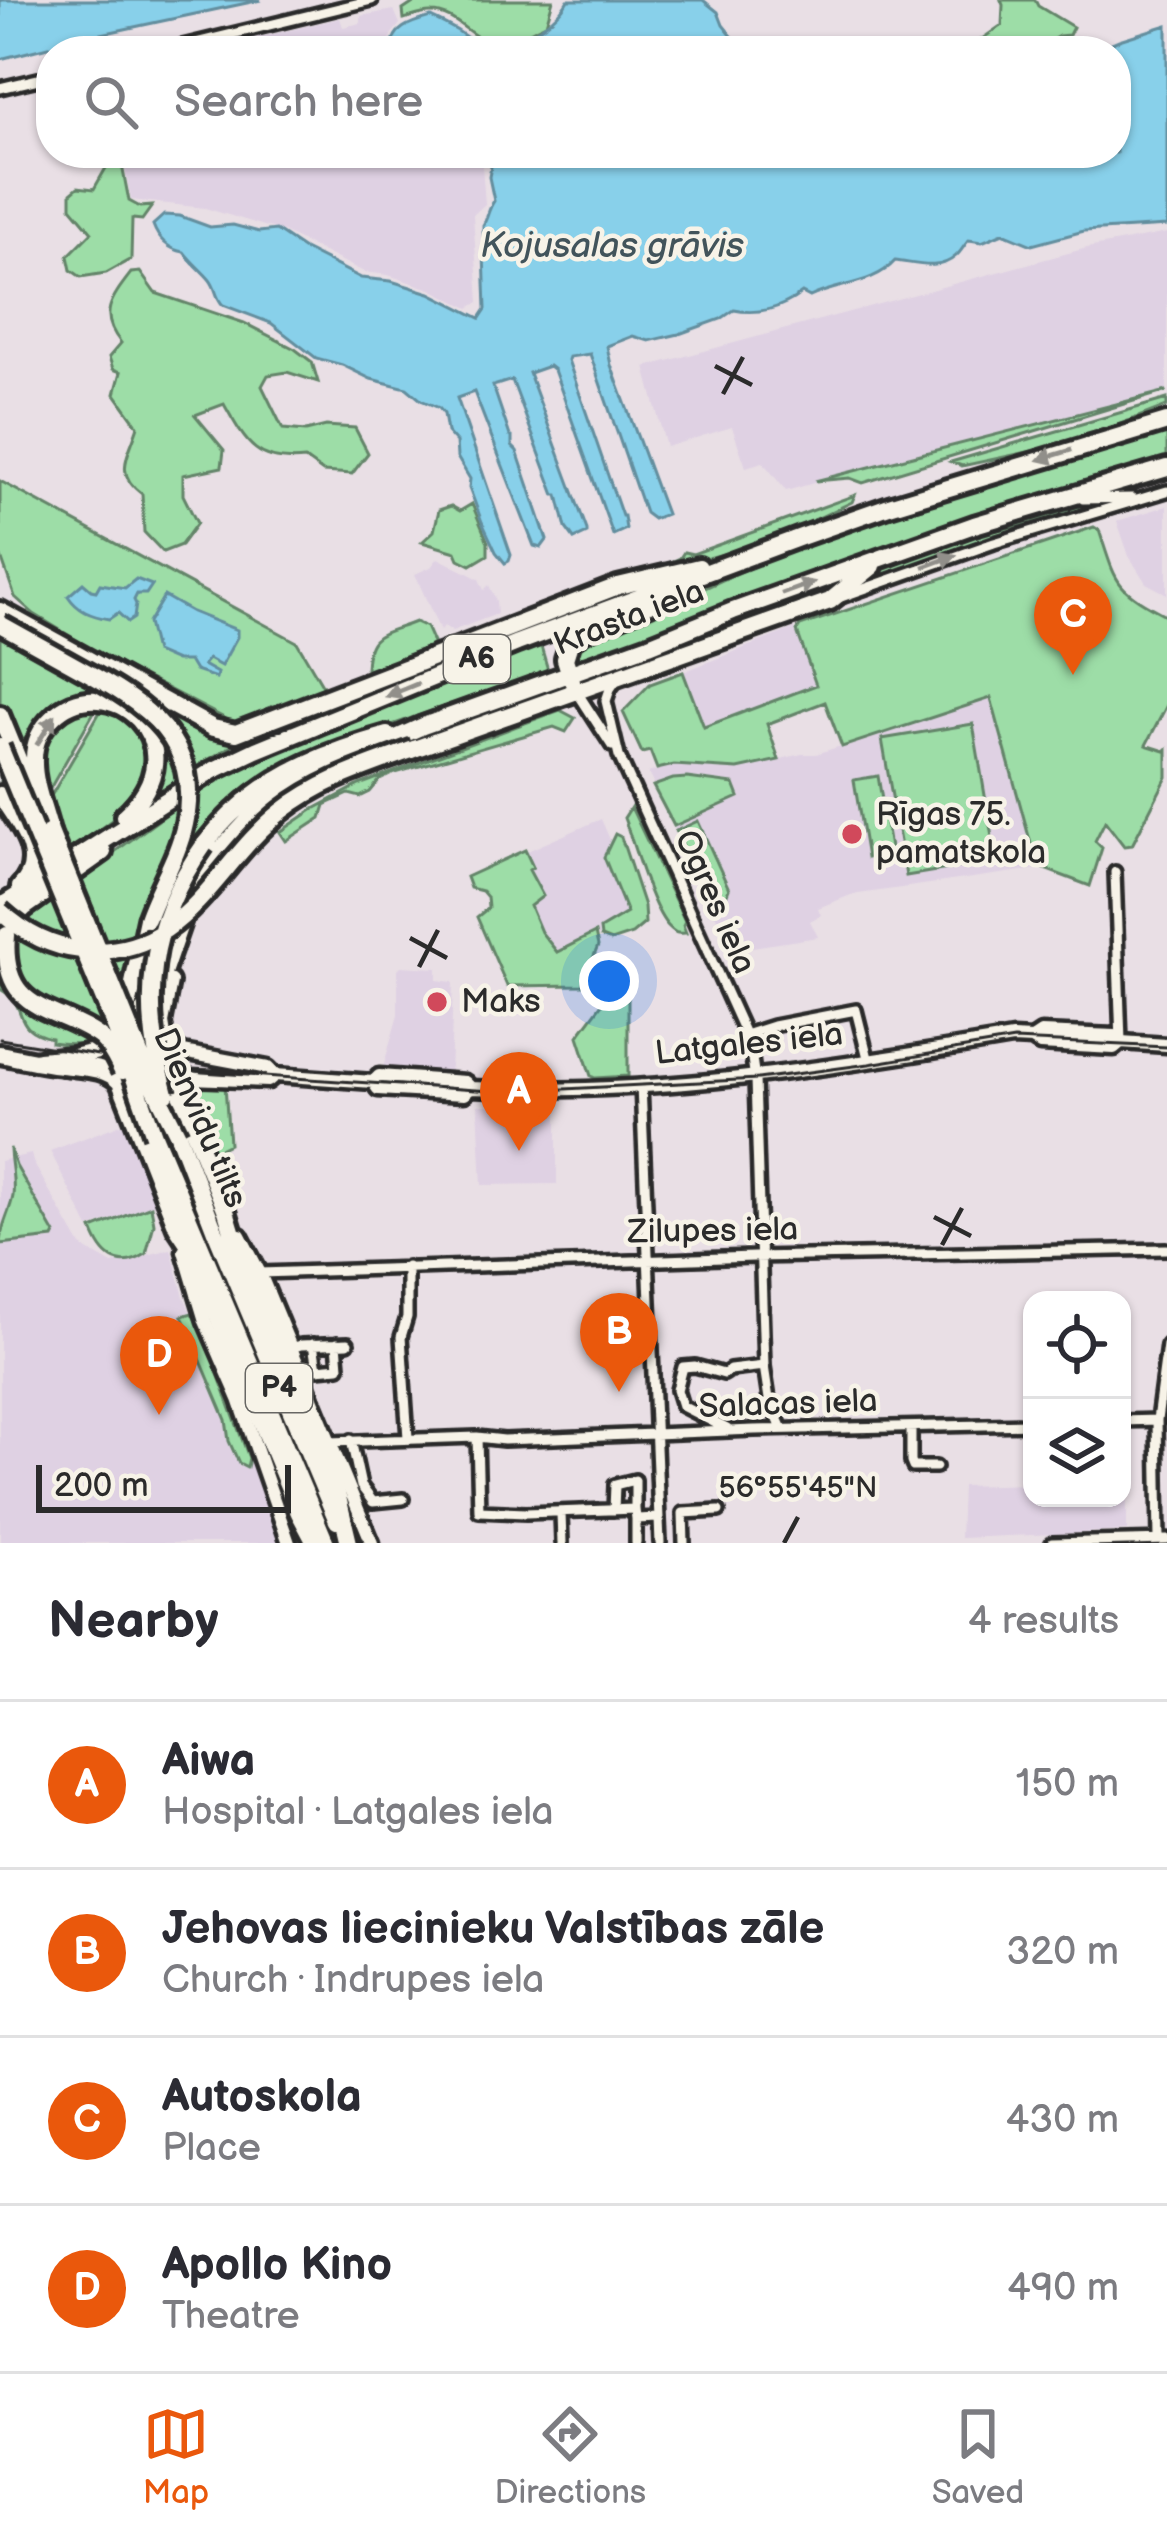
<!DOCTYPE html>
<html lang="en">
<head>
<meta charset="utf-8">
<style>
  body { margin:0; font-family:"Balsamiq Sans",sans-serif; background:#f7f7f7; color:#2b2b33 }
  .controls { position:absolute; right:36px; bottom:36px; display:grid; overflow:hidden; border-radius:24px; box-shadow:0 3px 9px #0004 }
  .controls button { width:108px; height:108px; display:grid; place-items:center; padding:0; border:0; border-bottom:3px solid #e1e1e2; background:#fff; color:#2b2b33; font:60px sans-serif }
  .scale { position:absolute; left:36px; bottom:30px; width:255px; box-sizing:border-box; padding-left:12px; border:6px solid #2b2b2b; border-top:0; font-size:33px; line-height:42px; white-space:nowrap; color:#2b2b2b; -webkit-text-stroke:9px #f7f3e8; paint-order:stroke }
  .you { position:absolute; left:609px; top:981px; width:42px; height:42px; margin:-30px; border:9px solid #fff; border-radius:50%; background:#1a73e8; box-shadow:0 0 0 18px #1a73e833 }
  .badge { display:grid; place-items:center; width:78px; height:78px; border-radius:50%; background:#ea580c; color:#fff; font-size:39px; font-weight:700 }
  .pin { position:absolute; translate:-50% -99px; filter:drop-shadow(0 3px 6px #0008) }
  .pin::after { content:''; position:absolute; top:63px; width:42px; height:36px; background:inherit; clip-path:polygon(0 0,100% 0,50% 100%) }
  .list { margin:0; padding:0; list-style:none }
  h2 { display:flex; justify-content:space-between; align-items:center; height:156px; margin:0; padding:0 48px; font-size:51px }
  h2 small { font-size:39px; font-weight:400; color:#7c7c81 }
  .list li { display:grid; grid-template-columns:78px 1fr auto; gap:36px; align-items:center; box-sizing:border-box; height:168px; padding:0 48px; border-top:3px solid #e1e1e2 }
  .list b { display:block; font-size:45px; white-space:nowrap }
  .list p { margin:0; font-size:39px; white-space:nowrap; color:#7c7c81 }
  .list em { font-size:39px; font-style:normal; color:#7c7c81 }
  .icon { flex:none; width:66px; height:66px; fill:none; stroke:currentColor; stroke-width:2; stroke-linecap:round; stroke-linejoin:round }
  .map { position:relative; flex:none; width:1167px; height:1543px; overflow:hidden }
  .search { position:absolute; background:#fff; box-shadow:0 3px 9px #0004; left:36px; right:36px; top:36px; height:132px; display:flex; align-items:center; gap:30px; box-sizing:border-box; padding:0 42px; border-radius:48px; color:#7c7c81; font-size:45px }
  .sheet { height:828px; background:#fff }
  nav { display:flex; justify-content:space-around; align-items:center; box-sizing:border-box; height:168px; border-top:3px solid #e1e1e2; background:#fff; font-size:33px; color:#7c7c81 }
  nav a { display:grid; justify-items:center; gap:6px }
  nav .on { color:#ea580c }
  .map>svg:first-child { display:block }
  .built { fill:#dfd1e3 }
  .green { fill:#9ddda7; stroke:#648469; stroke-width:3 }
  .water { fill:#88d0ea; stroke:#638e9e; stroke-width:3 }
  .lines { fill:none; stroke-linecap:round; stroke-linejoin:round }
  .stream { stroke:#638e9e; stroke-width:3 }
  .minor-casing { stroke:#2b2b2b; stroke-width:18 }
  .tertiary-casing { stroke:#2b2b2b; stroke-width:21 }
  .trunk-casing { stroke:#2b2b2b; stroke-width:26 }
  .minor { stroke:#f7f3e8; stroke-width:9 }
  .tertiary { stroke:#f7f3e8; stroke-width:12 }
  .trunk { stroke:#f7f3e8; stroke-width:16 }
  .tram { stroke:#2b2b2b; stroke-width:3 }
  .trunk-bridge-casing { stroke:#2b2b2b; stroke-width:26; stroke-linecap:butt }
  .trunk-bridge { stroke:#f7f3e8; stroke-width:16 }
  .oneway { fill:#918f8a }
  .ticks { fill:none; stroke:#2b2b2b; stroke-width:4.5 }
  .poi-dot { fill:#d1495b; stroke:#f7f3e8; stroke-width:4.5 }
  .labels { text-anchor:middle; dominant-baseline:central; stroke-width:9; stroke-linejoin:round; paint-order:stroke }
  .shield { fill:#f7f3e8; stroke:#686764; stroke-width:3 }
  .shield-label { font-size:30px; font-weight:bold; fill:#2b2b2b }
  .street-label { font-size:33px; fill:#2b2b2b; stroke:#f7f3e8 }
  .poi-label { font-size:33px; fill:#2b2b2b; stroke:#f7f3e8; text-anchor:start }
  .water-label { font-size:36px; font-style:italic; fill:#42545b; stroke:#f7f3e8 }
  .ticks-label { font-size:30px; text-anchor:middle; fill:#2b2b2b; stroke:#f7f3e8; stroke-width:9; stroke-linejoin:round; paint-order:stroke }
</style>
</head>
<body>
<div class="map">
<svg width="1167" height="1543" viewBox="0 0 1167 1543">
  <rect width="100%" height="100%" fill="#e9dfe5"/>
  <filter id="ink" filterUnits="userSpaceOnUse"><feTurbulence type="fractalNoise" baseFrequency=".00833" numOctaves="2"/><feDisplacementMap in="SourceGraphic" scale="24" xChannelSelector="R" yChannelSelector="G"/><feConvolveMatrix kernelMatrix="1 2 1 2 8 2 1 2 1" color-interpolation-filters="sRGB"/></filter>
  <g filter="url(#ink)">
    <path class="built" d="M394,10L400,24L391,35L390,51H202L340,18L343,27L361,23V16Z
      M122,153H481L485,204L473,215L479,302L469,308L431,289L388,275L364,272L281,231L205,208L131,200Z
      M1167,233V391L915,454L786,491L763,462L746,467L732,427L666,447L645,367L1087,248Z
      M1167,506V594L1146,583L1129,556L1117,521Z
      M438,558L479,579L484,590L489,585L496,601L497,614L452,631L444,626L440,631L415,574L431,567Z
      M795,628L817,685L703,727L683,672Z
      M991,698L1037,869L851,895L818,908L821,915L810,921L818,937L732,950L648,773L674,765L738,769L802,754H816Z
      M601,819L634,895L629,923L582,943L579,984L481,871Z
      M401,966L437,968V980L453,982L450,1078L381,1075L398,1015V969Z
      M557,1104V1184L482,1185L478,1105Z
      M124,1123L157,1203L89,1228L50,1151Z
      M31,1154L33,1162L81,1246L112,1264L171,1249L184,1297L225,1390L281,1543H0V1161Z
      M1032,1484V1498H1122V1491L1127,1490V1531L960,1538L962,1486Z"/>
    <path class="green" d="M418,0H553L546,24C532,30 515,41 501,43C475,47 459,13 432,13C424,12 412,17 404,19L403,10Z
      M1001,0H1035L1038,6L1073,27L1069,35L1059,36L1033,51H971L979,41L1002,25L1003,5Z
      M120,155L129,201L140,207L152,206L142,220L132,219L131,259L106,273L81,277L71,270L68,256L92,232L71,207V193L78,187L94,189L106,168Z
      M140,272L155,293L244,323L295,349L312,362L318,382L287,372L268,375L262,386L283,429L306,431L326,426L355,428L368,453L352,474L323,472L305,459C256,464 246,443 224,404L195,415L224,450L222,467L183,475V495L197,523L181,545L163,552L144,532L142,494C113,473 129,455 138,426L115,394L121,372L113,369L109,357L121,343C98,315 111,299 131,273Z
      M1167,391L863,483L850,478L815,481Z
      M1167,399V406L1074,442L962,466L951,462Z
      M1167,429V461L879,551L572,662L574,648L592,633L663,607L788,550L889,514Z
      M0,481L297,642L324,688L234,723L93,650L34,614L15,597L0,554Z
      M855,495L852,502L765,543L648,574V572L680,558L684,552L693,554Z
      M1111,502L1000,536L858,586L874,573L974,535L1016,526L1089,503Z
      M472,504L488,542V555L471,565L459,559L456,552L422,542L434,531L439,510L451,506L460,511Z
      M1094,527L1099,530C1117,585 1114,588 1167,616V705L1146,745L1165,751L1167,749V777L1132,845L1124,846L1105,821L1095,841L1102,848L1090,886L1037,866L991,698L842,747L825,702L767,724L779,760L738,769L674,765L657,769L650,751L642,753L623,712L650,684L683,672L704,727L816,685L797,631L800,626Z
      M415,622L426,627L434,645L366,672C366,631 382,635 415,622Z
      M0,624L113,679L44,799L18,817L0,787Z
      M540,643L548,670L378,730L267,790L211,850L154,988L121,1028L126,995C108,1034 98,1050 51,1042V1038C8,1028 32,1007 0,989V916L24,918L172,810L244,762Z
      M118,681L214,734L228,737L250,735L194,768L179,782L142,806C163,776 167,740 139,714L133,721C180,780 119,815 76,846C61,857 46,870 31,881L37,856L23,822L44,808Z
      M560,710L575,718L566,732L554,727L392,774L380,780L370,792L360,797L349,794L325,805L321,818L286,841L280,832L314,809L359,785Z
      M973,724L996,861L906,876L882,739Z
      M878,776L891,854L867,858L854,780Z
      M687,778L734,784L739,797L674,826L653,786L673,779Z
      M631,807L685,921L683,925L686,933C677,933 677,935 669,927C651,909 634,844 624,818Z
      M698,821L729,889L725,899L711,907L676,831Z
      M615,834L621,837L644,906L645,923L632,934L611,941L601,937L600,929L627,913L604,857Z
      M525,850L533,867L529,870L543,896L530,906L541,932L557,952L595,933L598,946L582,985L507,986L477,917L488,908L487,897L482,891L470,888L466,877Z
      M622,977L628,984V1076L595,1078L591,1076L578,1036Z
      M196,1083L225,1085L229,1144L211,1153L189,1093L192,1084Z
      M10,1148L16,1166L55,1234L53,1238L0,1244C0,1227 10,1213 13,1196C15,1179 10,1162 10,1148Z
      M151,1206L154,1224L146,1254C118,1272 102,1256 92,1229Z
      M192,1313L207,1344L249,1458L247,1467L239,1463L229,1441L226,1420L182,1316Z"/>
    <path class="water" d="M0,0H261L92,36L0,59Z
      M568,0H703L718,12L723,25L744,51H393C389,28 413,22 431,17C449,26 463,32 476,46C506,51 553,27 568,0Z
      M1167,25V226L1084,231L1032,245L1003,233L982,242L969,240C964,245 961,252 956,256C939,272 915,263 895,261C874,285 838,283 810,297L802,293C782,308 758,315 734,310L721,319L679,334L649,341L633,336L607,346L611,365L666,514L653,519L645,513L590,354L569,357L568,360L622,516H624L626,529L613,535L554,370L549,366L529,373L587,530V533L574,539L566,528L558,495H555L512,380L493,386L510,436L512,437V446L517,451L547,540L541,548L534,546L474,392L457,398L511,555L509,561L505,563L496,552L482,522L469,487L470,479L457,457L456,442L447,432L444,414L439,408L421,400L407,388L371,379L342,365L316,358L271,323L223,305C215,297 217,289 210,280C202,270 192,263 184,252C169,250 158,239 153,225L164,215L180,216L210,227L233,225L259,232L276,230L304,249L361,278L391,281L430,293L480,318L486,309L483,225C488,218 488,209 494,201L489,177L492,161L490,153H1116V51H1093L1119,40Z
      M136,579L152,585L146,594H137L134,600L136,604L134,618L128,622L118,613L109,619C91,616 78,611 68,596L83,583L91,590L96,591L100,584L125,588Z
      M164,596L192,612L237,630V637L221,666L208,659L203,665L217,673L216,678L195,671L189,661H176L155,652L148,623Z"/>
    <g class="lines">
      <path class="stream" d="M1053,643L1061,630L1063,616L1073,608"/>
      <g class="minor-casing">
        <path id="minor" d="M162,51L372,0
          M0,88L51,76
          M1083,499L1132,498
          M841,597L994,543L1167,491
          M617,679L610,689L606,701L619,756L750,1045L755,1079L764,1366L769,1399L782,1429
          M577,692L612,746
          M1115,872L1121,1042
          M745,1035L773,1026L856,1010L869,1062
          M641,1085L660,1543
          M407,1267V1317L401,1337L408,1438
          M260,1273L754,1257L1167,1249
          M313,1344L317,1369L339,1367L337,1343
          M291,1348L301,1345L348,1343
          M1122,1421L1157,1420
          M911,1427V1462L913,1467H936
          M727,1429L682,1406L677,1390L683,1367L695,1366L724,1374L730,1370L764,1366
          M477,1437L479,1511L526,1513L635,1509L636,1519L659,1518
          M351,1440L361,1486L373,1502L403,1499
          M330,1442L477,1437L504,1440L754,1430L1032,1424
          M614,1510L615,1485L635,1480V1509
          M561,1513L562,1543
          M636,1519V1543
          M1159,1540L1157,1420L1167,1345
          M684,1543L683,1513L719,1511
          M1052,1543L1167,1540"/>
      </g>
      <g class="tertiary-casing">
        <path id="tertiary" d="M1032,1039L1040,1044L1114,1048L1121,1042
          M165,1040L183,1052L268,1068L275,1075
          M373,1082L378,1089L464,1094L471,1088C652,1097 833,1068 1012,1038L1032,1039L1041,1033L1115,1036L1121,1042L1167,1045
          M180,1095L184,1083L191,1078L268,1081L275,1075L373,1082L379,1076L465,1082L471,1088
          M240,1235L260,1273L372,1543
          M184,1251L205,1321L239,1399L289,1543"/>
      </g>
      <g class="trunk-casing">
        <path id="trunk" d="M0,611L213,728L236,733L618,586L699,567
          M572,681L565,659L571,640L585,631L650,604
          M0,715L32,793
          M414,749L830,601L873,566
          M0,795C17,822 50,858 20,887
          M50,832C44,808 33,783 34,759C34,743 41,728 53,717C107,664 204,744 124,816
          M204,845C214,833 224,820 236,810C277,771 333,750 387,735
          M0,907L212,771L256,750L517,643L801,537L889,506L1167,422
          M9,931L18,914L24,908L103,852
          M169,982L161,1023L168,1067L226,1211L241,1260L337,1493L349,1543
          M119,1022L129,1002L147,919
          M0,1054C20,1058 41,1063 62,1065C83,1068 104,1066 120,1082L177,1227L187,1242L299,1513L315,1543
          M39,1060L73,1057L94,1052L106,1046L139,1018L155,997L186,907L215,856L257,811L297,782L423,726L649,645L733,611L974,525L1167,468
          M154,1135L326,1543
          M178,1135L215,1231L337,1521"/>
      </g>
      <use href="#minor" class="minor"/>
      <use href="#tertiary" class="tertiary"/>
      <use href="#trunk" class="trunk"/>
      <path class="tram" d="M0,1039L202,1072L506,1092L758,1079L869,1064L1014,1040L1167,1047"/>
      <g class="trunk-bridge-casing">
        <path id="trunk-bridge" d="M0,624C27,639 54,654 81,669C144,703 203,741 185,824C178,857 158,887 147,919
          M0,747L122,1044L154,1135
          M50,832L151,1081L178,1135
          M0,911C23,932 50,947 81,950C185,961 214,864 282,811C321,780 368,766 414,749
          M7,935C0,1016 60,1006 101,1038C111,1047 116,1059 122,1071
          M166,1094C140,1003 148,923 204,845"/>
      </g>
      <use href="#trunk-bridge" class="trunk-bridge"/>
    </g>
    <defs><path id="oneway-solid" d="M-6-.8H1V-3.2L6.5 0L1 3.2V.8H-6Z" transform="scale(3)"/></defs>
    <g class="oneway">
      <use href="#oneway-solid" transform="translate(1055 455) rotate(163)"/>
      <use href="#oneway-solid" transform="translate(940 561) rotate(-20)"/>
      <use href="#oneway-solid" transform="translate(798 588) rotate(-20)"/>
      <use href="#oneway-solid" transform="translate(402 690) rotate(158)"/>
      <use href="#oneway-solid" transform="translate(46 730) rotate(-58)"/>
    </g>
  </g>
  <path class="ticks" d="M715,366L752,385M723,394L743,357M410,938L447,958M419,967L438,930M934,1217L971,1236M942,1245L962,1208M784,1543L798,1517"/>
  <g class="poi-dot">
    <circle cx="852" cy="834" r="12"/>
    <circle cx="437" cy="1002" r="12"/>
  </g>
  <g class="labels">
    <g class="shield">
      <rect x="444" y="635" width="66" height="48" rx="9"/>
      <rect x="246" y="1364" width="66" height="48" rx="9"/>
    </g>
    <g class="shield-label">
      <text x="477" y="659">A6</text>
      <text x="279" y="1388">P4</text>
    </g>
    <g class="street-label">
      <text transform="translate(629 618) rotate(-21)">Krasta iela</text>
      <text transform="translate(715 902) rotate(66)">Ogres iela</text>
      <text transform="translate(749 1044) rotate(-6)">Latgales iela</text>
      <text transform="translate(200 1118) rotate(67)">Dienvidu tilts</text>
      <text transform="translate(713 1231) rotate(-1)">Zilupes iela</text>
      <text transform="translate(788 1404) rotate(-2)">Salacas iela</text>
    </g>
    <g class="poi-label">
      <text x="876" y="815">Rīgas 75.<tspan x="876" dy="38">pamatskola</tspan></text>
      <text x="461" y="1002">Maks</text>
    </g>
    <g class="water-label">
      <text x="612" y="246">Kojusalas grāvis</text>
    </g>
  </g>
  <g class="ticks-label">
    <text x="798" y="1497">56°55'45"N</text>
  </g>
</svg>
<div class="controls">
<button><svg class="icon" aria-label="locate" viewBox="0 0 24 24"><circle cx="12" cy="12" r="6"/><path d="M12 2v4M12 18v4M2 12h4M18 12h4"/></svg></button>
<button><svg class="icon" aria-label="layers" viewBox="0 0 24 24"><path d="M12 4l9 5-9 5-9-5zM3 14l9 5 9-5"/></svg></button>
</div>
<div class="scale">200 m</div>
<div class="you"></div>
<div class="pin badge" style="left:519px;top:1151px">A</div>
<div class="pin badge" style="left:619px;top:1392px">B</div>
<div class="pin badge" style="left:1073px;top:675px">C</div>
<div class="pin badge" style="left:159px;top:1415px">D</div>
<div class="search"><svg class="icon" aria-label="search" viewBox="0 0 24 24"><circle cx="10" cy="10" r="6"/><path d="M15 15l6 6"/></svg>Search here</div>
</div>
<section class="sheet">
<h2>Nearby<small>4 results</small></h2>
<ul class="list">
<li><span class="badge">A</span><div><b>Aiwa</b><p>Hospital · Latgales iela</p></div><em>150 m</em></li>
<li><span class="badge">B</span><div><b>Jehovas liecinieku Valstības zāle</b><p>Church · Indrupes iela</p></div><em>320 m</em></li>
<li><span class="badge">C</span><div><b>Autoskola</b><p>Place</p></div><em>430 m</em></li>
<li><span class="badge">D</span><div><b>Apollo Kino</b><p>Theatre</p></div><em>490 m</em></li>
</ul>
</section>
<nav>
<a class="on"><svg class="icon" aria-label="map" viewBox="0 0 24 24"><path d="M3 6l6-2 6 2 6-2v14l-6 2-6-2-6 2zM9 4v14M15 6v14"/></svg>Map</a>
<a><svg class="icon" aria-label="directions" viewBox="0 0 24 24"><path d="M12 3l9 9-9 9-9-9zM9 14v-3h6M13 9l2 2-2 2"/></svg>Directions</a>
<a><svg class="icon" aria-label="saved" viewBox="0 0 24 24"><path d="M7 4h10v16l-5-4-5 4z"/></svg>Saved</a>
</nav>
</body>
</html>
